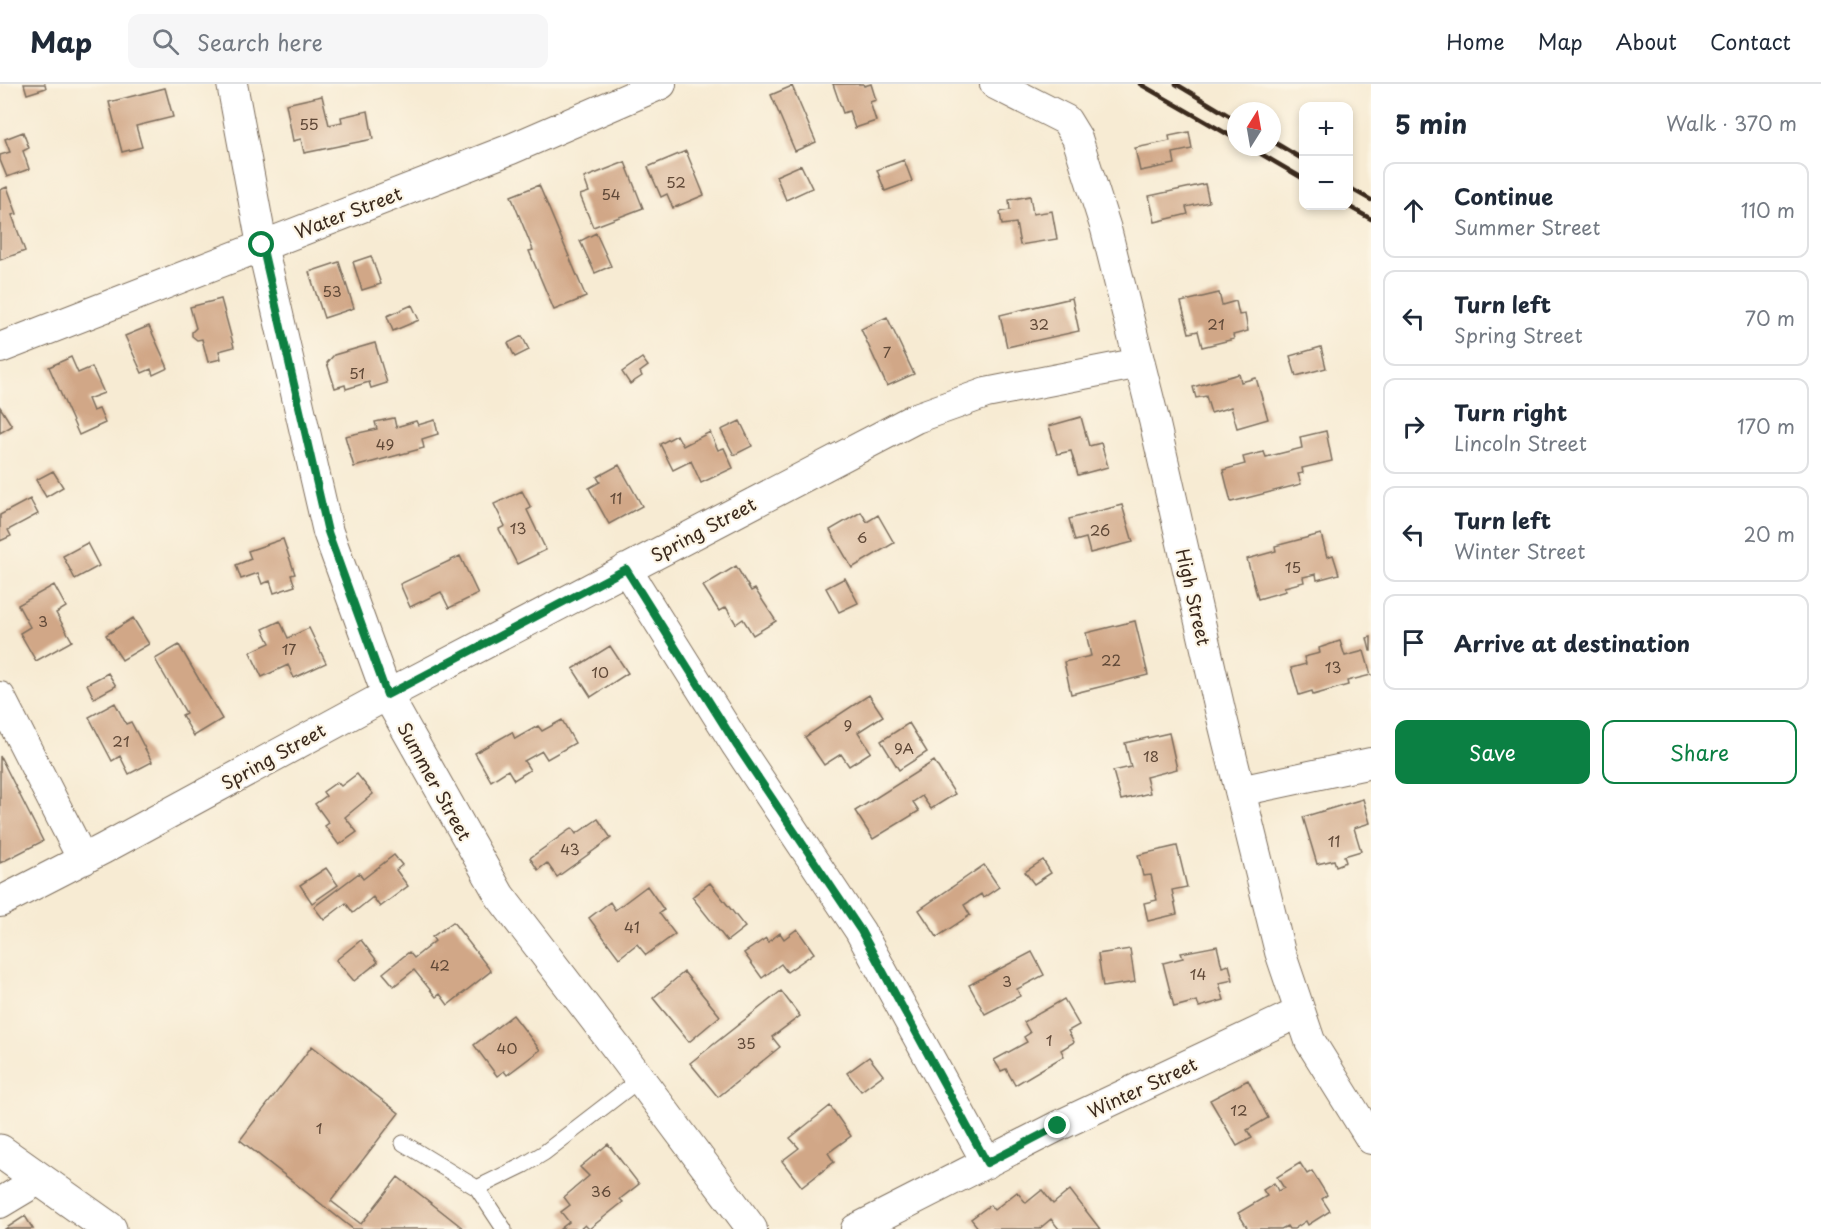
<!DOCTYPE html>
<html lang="en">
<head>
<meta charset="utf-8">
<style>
  body { margin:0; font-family:"Playpen Sans",sans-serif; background:#f6f6f7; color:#1f2937 }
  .controls { position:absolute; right:18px; top:18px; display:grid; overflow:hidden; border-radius:12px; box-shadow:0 3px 9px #0003 }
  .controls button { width:54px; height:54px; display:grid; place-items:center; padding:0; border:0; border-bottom:2px solid #e0e1e3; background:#fff; color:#1f2937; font:30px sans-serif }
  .compass { position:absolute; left:1227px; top:18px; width:54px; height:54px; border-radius:50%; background:#fff; box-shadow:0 3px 9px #0003; rotate:11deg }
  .stop { position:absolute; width:18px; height:18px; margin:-14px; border:4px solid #0b8043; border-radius:50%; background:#fff }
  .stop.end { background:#0b8043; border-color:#fff; box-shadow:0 2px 6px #0008 }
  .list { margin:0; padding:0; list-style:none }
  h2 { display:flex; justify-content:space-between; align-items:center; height:78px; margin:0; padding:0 24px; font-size:26px }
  h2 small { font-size:20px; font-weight:400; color:#747a83 }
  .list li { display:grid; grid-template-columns:39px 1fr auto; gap:18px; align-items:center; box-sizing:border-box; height:96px; margin:0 12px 12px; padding:0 12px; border:2px solid #e0e1e3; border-radius:12px }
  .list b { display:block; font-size:22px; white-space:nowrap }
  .list p { margin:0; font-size:20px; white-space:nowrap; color:#747a83 }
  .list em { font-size:20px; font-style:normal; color:#747a83 }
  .actions { display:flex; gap:12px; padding:18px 24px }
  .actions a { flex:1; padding:14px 0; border:2px solid #0b8043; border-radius:12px; text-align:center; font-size:21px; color:#0b8043 }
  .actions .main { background:#0b8043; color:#fff }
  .icon { flex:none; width:33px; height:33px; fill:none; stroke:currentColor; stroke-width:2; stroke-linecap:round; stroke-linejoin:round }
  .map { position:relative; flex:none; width:1371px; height:1145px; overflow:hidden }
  header { display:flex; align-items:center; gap:36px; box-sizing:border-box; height:84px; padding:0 30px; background:#fff; border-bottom:2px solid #e0e1e3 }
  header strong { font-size:28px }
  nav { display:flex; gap:33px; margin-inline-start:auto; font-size:21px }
  .search { width:420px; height:54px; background:#f6f6f7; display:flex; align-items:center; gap:15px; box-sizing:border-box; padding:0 21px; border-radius:12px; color:#747a83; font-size:22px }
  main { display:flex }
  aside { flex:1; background:#fff }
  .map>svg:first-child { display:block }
  .building { fill:#d1a787 }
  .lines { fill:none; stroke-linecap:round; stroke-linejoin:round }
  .service-casing { stroke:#7d6e5d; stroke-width:17 }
  .minor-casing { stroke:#7d6e5d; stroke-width:32 }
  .secondary-casing { stroke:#7d6e5d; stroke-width:35 }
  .service { stroke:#fff; stroke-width:15 }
  .minor { stroke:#fff; stroke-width:30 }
  .secondary { stroke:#fff; stroke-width:33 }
  .rail { stroke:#3b2a1e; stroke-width:4.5 }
  .route { stroke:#0b8043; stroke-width:8 }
  .labels { text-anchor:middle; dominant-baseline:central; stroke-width:4.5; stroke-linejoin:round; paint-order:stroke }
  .number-label { font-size:15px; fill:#604938 }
  .street-label { font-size:18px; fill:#3b2a1e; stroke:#fcf5e5 }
</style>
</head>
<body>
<header>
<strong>Map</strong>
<div class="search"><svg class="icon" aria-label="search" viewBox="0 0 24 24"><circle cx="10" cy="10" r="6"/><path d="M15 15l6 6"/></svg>Search here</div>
<nav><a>Home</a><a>Map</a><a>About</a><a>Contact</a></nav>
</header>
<main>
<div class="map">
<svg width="1371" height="1145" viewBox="0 0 1371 1145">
  <rect width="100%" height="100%" fill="#fcf5e5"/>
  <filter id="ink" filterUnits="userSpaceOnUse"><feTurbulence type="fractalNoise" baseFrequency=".0167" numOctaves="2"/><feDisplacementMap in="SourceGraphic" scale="12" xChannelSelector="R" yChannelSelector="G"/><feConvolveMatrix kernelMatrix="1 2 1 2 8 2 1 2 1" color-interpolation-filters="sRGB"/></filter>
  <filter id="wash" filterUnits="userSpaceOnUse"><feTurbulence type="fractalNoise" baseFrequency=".008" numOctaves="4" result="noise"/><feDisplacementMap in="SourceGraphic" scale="24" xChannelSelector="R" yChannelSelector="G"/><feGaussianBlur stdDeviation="1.35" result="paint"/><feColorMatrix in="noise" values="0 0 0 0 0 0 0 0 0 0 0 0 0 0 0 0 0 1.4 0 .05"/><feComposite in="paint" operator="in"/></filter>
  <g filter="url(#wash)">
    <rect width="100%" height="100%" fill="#f7ebd3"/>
    <g id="blocks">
      <path class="building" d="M24,0H45L46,4L27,10Z
        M833,0H863L864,2L871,0L876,16L870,18L876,37L855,44L849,27L843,29Z
        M792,2L816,58L795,67L771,11Z
        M165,4L173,33L136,42L142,63L122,68L109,18Z
        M322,12L329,41L342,38L341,33L368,27L373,55L304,69L301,55L293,57L286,20Z
        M23,48L29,64L23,67L29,85L7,93L0,76V71L10,68L5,55Z
        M1189,48L1192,65L1173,69L1175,80L1140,87L1135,64L1170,57L1169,52Z
        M686,67L704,111L673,124L667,110L661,113L648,83Z
        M904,76L912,97L885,107L877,86Z
        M625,78L643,124L593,143L580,111L589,108L584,94Z
        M801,81L812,104L786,116L776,92Z
        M1205,100L1209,118L1186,123L1188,130L1155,138L1149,112Z
        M539,101L586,213L554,226L529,167L533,166L511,112Z
        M7,103L17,130L12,131L25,167L0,176V106Z
        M1030,112L1033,130L1052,127L1057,155L1020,161L1016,139L1002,141L1000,128L1010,126L1009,116Z
        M596,149L611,182L595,189L580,157Z
        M371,172L381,200L362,206L353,178Z
        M339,178L354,224L324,234L309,188Z
        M1219,209L1222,221L1236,217L1239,231L1245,230L1248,247L1233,251L1234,255L1202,263L1198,247L1189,249L1181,218Z
        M1072,214L1079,247L1007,263L1000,231Z
        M221,215L234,263L219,267L221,275L208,278L202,255L197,256L192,252V248L196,244L190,223Z
        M412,221L419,236L393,247L387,232Z
        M887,233L914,290L887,302L861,245Z
        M149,242L168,284L153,291L151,285L142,289L125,252Z
        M522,252L529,266L515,273L508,259Z
        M375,259L387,299L371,304L369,298L346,305L345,301L335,304L327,279L334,271Z
        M1321,263L1326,284L1296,292L1290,272Z
        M71,273L78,289L92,283L104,309L88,315L93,327L99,325L105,339L79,351L49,283Z
        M642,274L648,282L640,288L642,292L630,300L622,288Z
        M1239,290L1241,298L1256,294L1268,335L1237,344L1231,323L1211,329L1206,312L1196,314L1193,303Z
        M0,323L12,342L0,349Z
        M1081,333L1089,362L1101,359L1108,383L1078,391L1071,367L1057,370L1049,342Z
        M394,334L396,343L416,337L418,341L435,336L438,350L422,355L424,364L354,383L345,352L377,345L375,338Z
        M740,337L752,362L734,371L721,346Z
        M1326,347L1332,377L1302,384L1303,389L1298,390L1301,400L1231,418L1223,386L1245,380L1243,373L1264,368L1266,373L1302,364L1300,353Z
        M710,348L718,366L724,364L733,384L701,399L691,377L673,386L660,360L677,351L683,362Z
        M619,381L642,422L609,440L589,404L600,398L597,393Z
        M53,387L63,403L46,413L36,396Z
        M522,407L531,424L527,426L546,466L517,480L499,445L505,442L494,420Z
        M30,415L38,430L8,446L11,452L0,457V431Z
        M1122,421L1133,458L1090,469L1086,454L1075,457L1069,435Z
        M861,428L867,438L878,431L894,459L852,484L830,446Z
        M1321,450L1327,473L1333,471L1339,490L1317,496L1316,490L1303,493L1304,498L1284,503L1286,507L1258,515L1247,475L1276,467L1275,462Z
        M283,455L295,490L291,491L295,502L274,509L270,497L262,500L258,489L241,495L236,481L251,475L248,467Z
        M87,459L99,482L75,495L63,472Z
        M460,472L478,510L449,524L441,508L410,523L400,500Z
        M736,482L751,507L755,505L776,537L753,551L743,535L736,540L726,523L719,527L703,502Z
        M845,494L858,519L839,528L826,504Z
        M54,501L66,523L56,529L72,557L36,577L20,549L30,543L18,521Z
        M133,534L149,560L122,576L106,551Z
        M280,537L288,554L309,544L326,579L294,594L288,581L262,593L250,568L270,559L263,545Z
        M1135,537L1148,591L1071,610L1064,578L1091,572L1086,549Z
        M1371,553V567H1370L1367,554Z
        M1340,557L1345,572L1364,567L1371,591L1347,597L1348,601L1313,611L1312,607L1299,611L1291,584L1306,580L1304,573L1320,569L1319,564Z
        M179,561L222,635L194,652L182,631L186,629L155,575Z
        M610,562L628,589L591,613L573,585Z
        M108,589L116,602L94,614L87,600Z
        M869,611L883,632L858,648L871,668L849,682L841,670L824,681L805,653Z
        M115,619L126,640L131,638L152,678L129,690L120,672L112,677L89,633Z
        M562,636L575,659L547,675L542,667L524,677L530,686L514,696L508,686L491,697L475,669L512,648L515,655L538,642L542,647Z
        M909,639L927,668L899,686L881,657Z
        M1169,649L1177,685L1146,693L1150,709L1121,716L1113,687L1131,683L1125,659Z
        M0,672L43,757L0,779Z
        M934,677L955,710L931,725L922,712L913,718L919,727L873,755L855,727Z
        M357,690L373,710L345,733L357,748L339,761L325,742L329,739L315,720L326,712L323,708L337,698L341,702Z
        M1363,715L1370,739L1354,744L1361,767L1344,772L1346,778L1336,782L1334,776L1317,780L1303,733Z
        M598,735L611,754L557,793L547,779L538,786L530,774L572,744L576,750Z
        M1177,762L1187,803L1172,806L1177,830L1148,837L1144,819L1157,816L1151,791L1143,792L1138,771Z
        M394,771L402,781L396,786L408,802L380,823L373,813L353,829L346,819L324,836L314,823L359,789L363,795Z
        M1043,776L1051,789L1034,800L1025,788Z
        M984,781L999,803L983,814L981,810L964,821L970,831L937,853L919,826Z
        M326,784L338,801L312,819L300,801Z
        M710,799L745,843L727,857L692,813Z
        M647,802L664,826L659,829L675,850L646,871L637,860L619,874L589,834L610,818L615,826Z
        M453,838L491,887L448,921L440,910L436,913L414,886L394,902L383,889L409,868L414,874L435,857L432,853Z
        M797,845L814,869L787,888L781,880L762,894L744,869L766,854L768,858L780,849L784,855Z
        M361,856L378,878L354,897L336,876Z
        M1217,862L1222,883L1229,881L1233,896L1219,899L1224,916L1199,923L1197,917L1174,923L1163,879L1183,874L1181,869Z
        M1130,865L1135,898L1103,903L1098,870Z
        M1032,868L1044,891L1017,905L1020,912L985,930L969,901Z
        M684,888L720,932L689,958L653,914Z
        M781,907L800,932L772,953L780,963L718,1013L690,979Z
        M1064,915L1079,941L1068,947L1074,958L1061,966L1064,972L1015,1001L1006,985L1001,987L994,976L1027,958L1024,953L1030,949L1024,938Z
        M513,931L540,966L507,991L504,987L497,992L474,961Z
        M312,962L399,1029L331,1117L361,1140L398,1093L464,1145H353L240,1056Z
        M869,973L883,991L861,1007L847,989Z
        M1248,996L1268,1034L1247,1046L1252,1054L1237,1062L1210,1016Z
        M830,1022L851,1052L828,1069L834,1078L802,1103L782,1077L799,1064L790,1054Z
        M608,1060L639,1100L620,1115L623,1118L589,1145L585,1141L580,1145H560L569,1138L561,1128L570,1121L564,1113L589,1092L580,1083Z
        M1300,1079L1307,1090L1312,1087L1327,1111L1322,1115L1330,1127L1308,1141L1306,1137L1294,1145H1289L1287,1142L1281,1145H1248L1238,1129L1267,1112L1263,1106L1274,1099L1278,1107L1284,1104L1277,1093Z
        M1042,1106L1053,1120L1070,1106L1100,1145H1059L1051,1135L1039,1145H979L971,1135L990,1121L994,1126L1017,1108L1026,1119Z
        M25,1132L33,1145H5Z"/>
    </g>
  </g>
  <g filter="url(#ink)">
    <use href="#blocks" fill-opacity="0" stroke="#7d6e5d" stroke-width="1.5"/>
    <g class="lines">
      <g class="service-casing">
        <path id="service" d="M403,1059L477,1104L524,1081L544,1069L640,995
          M477,1104L504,1145"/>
      </g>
      <g class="minor-casing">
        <path id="minor" d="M232,0L262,161L328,448L387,611L500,812L626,976L752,1145
          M995,0L1066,36L1077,54L1106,145L1154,336L1220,626L1280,868L1310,957L1371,1055
          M0,264L511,65L661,0
          M626,485L737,662L860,847L987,1079
          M0,613L83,776
          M1240,707L1371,679
          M0,818L103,765L387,611L916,334L986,309L1140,279
          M0,1119L40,1095
          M856,1145L1058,1042L1300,928"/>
      </g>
      <g class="secondary-casing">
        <path id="secondary" d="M0,1067L110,1145"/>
      </g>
      <use href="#service" class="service"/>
      <use href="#minor" class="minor"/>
      <use href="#secondary" class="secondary"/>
      <path class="rail" d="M1140,0L1236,55
        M1176,0L1236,36
        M1272,57L1304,76
        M1249,63L1304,95
        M1348,103L1371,116
        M1348,122L1371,135"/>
    </g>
  </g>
  <g class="lines" filter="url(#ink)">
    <path class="route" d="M262,161L328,448L387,611L626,485L737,662L861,847L987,1079L1058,1042"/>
  </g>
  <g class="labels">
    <g class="number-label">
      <text x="309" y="39">55</text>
      <text x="676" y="97">52</text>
      <text x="611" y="109">54</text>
      <text x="332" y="206">53</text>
      <text x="1039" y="239">32</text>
      <text x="1216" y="239">21</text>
      <text x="887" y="267">7</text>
      <text x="357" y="288">51</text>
      <text x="385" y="359">49</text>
      <text x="616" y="413">11</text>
      <text x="518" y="443">13</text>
      <text x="1100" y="445">26</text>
      <text x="862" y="452">6</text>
      <text x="1293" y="482">15</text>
      <text x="43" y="536">3</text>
      <text x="289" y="564">17</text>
      <text x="1111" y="575">22</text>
      <text x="1333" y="582">13</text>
      <text x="600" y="587">10</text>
      <text x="848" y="640">9</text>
      <text x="121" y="656">21</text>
      <text x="904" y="663">9A</text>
      <text x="1151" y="671">18</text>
      <text x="1334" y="756">11</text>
      <text x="570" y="764">43</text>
      <text x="632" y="842">41</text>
      <text x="440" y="880">42</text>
      <text x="1198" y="889">14</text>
      <text x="1007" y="896">3</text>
      <text x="1049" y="955">1</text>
      <text x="746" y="958">35</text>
      <text x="507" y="963">40</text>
      <text x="1239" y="1025">12</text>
      <text x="319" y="1043">1</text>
      <text x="601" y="1106">36</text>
    </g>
    <g class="street-label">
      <text transform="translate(348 128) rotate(-21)">Water Street</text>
      <text transform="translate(703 445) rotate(-28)">Spring Street</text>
      <text transform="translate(1194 513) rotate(77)">High Street</text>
      <text transform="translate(273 672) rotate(-29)">Spring Street</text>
      <text transform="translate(435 697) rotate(61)">Summer Street</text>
      <text transform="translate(1142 1003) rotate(-25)">Winter Street</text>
    </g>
  </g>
</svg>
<div class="controls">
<button>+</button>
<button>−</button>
</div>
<svg class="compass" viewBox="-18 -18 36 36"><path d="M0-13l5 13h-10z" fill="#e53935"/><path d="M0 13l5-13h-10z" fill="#747a83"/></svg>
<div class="stop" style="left:262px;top:161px"></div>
<div class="stop end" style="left:1058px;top:1042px"></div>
</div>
<aside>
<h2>5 min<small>Walk · 370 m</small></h2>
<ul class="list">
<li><svg class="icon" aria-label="ahead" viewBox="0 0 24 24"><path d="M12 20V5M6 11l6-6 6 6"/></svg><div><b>Continue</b><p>Summer Street</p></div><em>110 m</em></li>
<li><svg class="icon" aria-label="left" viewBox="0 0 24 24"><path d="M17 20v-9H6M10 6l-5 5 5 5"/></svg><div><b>Turn left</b><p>Spring Street</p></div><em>70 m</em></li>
<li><svg class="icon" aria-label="right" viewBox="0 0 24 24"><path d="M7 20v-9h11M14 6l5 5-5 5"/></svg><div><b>Turn right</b><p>Lincoln Street</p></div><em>170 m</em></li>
<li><svg class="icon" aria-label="left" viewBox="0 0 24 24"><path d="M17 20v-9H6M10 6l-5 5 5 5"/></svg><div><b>Turn left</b><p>Winter Street</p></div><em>20 m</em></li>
<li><svg class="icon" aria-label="arrive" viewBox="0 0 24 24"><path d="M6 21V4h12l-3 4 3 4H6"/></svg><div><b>Arrive at destination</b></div></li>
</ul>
<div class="actions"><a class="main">Save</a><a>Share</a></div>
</aside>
</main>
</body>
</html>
